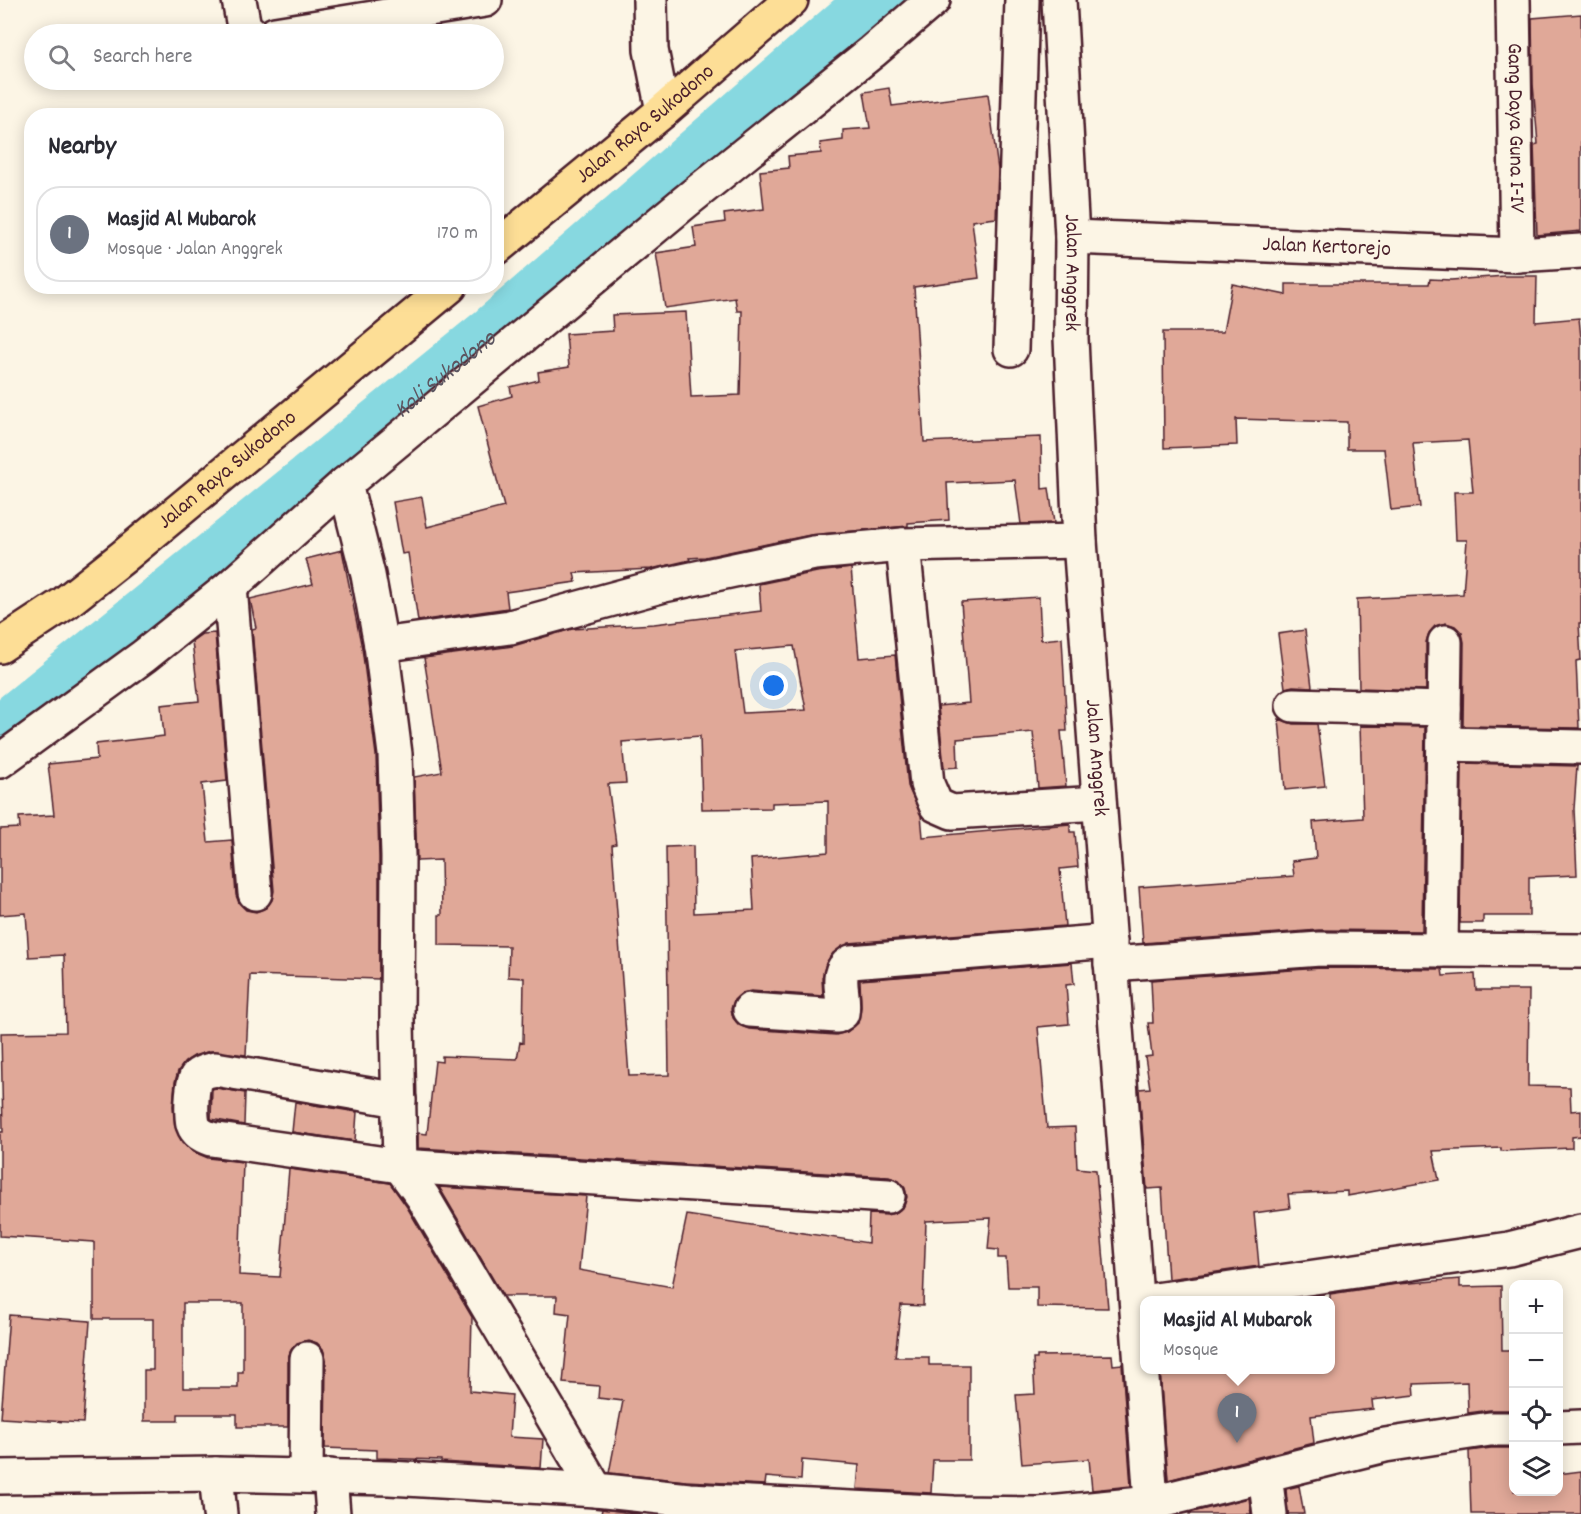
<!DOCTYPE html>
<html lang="en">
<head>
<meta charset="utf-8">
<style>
  body { margin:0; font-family:Dekko,sans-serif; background:#f2f2f3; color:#2b2b33 }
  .controls { position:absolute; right:18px; bottom:18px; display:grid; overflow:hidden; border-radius:12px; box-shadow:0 3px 15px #0003 }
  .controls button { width:54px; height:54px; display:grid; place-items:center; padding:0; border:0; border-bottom:2px solid #e1e1e2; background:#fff; color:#2b2b33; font:30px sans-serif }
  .you { position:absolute; left:774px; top:686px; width:21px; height:21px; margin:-15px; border:4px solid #fff; border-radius:50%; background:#1a73e8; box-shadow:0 0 0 9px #1a73e833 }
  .badge { display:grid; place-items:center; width:39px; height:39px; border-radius:50%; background:#c8321e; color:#fff; font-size:20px; font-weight:700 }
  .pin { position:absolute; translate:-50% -50px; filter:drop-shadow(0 2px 3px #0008) }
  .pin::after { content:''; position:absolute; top:32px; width:21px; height:18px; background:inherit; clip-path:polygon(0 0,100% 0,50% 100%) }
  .popup { position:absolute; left:1140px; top:1296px; width:195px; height:78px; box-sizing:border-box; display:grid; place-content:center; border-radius:12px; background:#fff; filter:drop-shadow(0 2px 4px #0005); font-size:20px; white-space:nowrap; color:#7c7c81 }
  .popup b { font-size:22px; color:#2b2b33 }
  .popup::after { content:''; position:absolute; left:50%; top:100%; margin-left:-12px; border:12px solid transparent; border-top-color:#fff }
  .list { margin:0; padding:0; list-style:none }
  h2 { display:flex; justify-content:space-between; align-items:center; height:78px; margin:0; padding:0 24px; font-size:26px }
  h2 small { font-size:20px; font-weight:400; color:#7c7c81 }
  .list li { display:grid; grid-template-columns:39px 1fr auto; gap:18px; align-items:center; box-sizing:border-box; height:96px; margin:0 12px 12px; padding:0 12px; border:2px solid #e1e1e2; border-radius:24px }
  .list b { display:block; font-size:22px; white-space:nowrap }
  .list p { margin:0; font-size:20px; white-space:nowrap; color:#7c7c81 }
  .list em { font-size:20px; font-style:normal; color:#7c7c81 }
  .icon { flex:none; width:33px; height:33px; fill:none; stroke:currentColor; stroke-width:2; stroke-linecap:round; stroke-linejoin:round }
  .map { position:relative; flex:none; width:1581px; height:1514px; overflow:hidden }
  .search { position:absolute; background:#fff; box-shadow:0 3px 15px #0003; left:24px; top:24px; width:480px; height:66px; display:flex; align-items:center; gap:15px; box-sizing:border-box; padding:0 21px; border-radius:33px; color:#7c7c81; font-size:22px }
  .panel { position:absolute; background:#fff; box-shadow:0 3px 15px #0003; left:24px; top:108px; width:480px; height:186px; border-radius:24px }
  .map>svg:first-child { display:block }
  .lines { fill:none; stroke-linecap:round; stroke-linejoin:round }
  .river { stroke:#87d8e0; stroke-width:62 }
  .building { fill:#e0a898; stroke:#4a1f2b; stroke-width:1.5; fill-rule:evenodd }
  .minor-casing { stroke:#4a1f2b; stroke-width:38 }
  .major-casing { stroke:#4a1f2b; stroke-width:38 }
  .minor { stroke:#fcf5e5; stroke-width:33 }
  .major { stroke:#fdde96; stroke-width:33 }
  .labels { text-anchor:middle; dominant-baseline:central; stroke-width:4.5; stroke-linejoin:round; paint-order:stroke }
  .street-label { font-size:22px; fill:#4a1f2b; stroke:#fcf5e5 }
  .water-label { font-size:24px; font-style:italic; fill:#5c5661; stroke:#fcf5e5 }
</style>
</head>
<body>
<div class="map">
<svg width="1581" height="1514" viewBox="0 0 1581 1514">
  <rect width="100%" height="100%" fill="#fcf5e5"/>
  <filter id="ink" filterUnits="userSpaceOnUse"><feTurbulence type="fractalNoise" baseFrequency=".0167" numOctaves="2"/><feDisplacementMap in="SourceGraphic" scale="12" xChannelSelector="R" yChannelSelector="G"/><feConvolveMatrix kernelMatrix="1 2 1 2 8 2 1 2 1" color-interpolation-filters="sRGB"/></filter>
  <g filter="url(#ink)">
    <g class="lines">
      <path class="river" id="s1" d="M0,737L497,334L881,0"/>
    </g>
    <path class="building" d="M1581,14V231L1537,235L1534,145L1538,144L1533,84L1532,18Z
      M889,88L892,106L988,94L998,170L996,218L972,221L979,278L914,287L924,442L1041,437L1042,489L1049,488L1054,523L1021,524L1015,480L947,483L949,520L908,523V526L810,535L705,557L689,558L690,560L651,569L574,573L576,582L506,592L508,608L418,621L408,553L402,554L393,502L422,497L427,527L504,507L478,406L512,396L510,387L539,380L538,372L569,367L566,334L613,331L612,315L686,312L691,397L740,395L742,311H737L735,298L665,308L656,253L696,247L693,227L725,222L724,214L764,209L760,171L789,168L788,156L821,153L820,143L843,140V130L870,128L864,92Z
      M1505,276H1537L1536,322L1579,318L1581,338V623H1579L1581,660L1576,661L1579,728L1463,726L1464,642L1462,633L1455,626L1446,623L1435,626L1429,633L1426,642V690L1359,688L1357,599L1463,594L1467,540H1456L1454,492H1473L1468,440L1413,443L1420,507L1391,510L1384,449H1347V422L1236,419L1237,445L1164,448L1163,332H1223L1232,284L1286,295V284H1429L1430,279L1451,280Z
      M342,550L362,648L376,755L379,857V979L250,975L246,1055L210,1051L194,1056L185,1062L178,1071L175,1082L173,1106L175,1127L182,1142L194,1152L208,1158L243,1162L239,1275L280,1277L289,1169L390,1183L407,1207L472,1317L470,1391L512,1395L509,1437L543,1439L541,1468L441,1462V1460L377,1458V1450L325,1448L326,1359L323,1349L317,1343L308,1340L297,1343L291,1350L288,1358V1427H237V1414H178V1421H144V1370H153V1319H94V1242L0,1236V1132H3L1,1033L66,1032L64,955L29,957L26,913L0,915V829L20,828L19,817L54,815L48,764L97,759L96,744L164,736L161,705L199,701L192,641L202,634L215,633L227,781L202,784L208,842L232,840L236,895L239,903L246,910L256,912L266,908L272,900L274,891L252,629L256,628L250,599L313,584L306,559ZM183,1303H243V1372H238V1388H183Z
      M851,568L859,658L895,655L908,786L921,815L923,837L1070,824V832H1075L1078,867L1060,869L1065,926L849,943L833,953L826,963L822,978L823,996L751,991L742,993L734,1000L731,1009L733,1018L739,1025L749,1029L836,1035L847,1032L858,1023L861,1007L860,980L1072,963L1074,984L1066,985L1069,1024L1038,1027L1047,1128L1075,1127L1077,1168L1096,1170L1108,1308L1037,1307V1287H1008L1006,1258H998V1250L988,1249L991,1218L926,1221L923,1306L901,1305L895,1357H929V1365H969V1460H933L931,1493L857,1489L859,1465L802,1460L801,1480L766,1477L765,1485L686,1481L609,1473L623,1401L598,1398L599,1386L563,1383L570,1314L556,1312L557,1296H503L439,1187L586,1196L579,1270L672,1287L687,1215L868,1243L869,1214L887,1215L897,1212L904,1206L907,1197L905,1188L899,1181L889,1177L418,1148V1133L427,1134L435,1061L442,1062V1056L517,1059L520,1042L523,1043L524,978L508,977L509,946L439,945V915H442L441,860L417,861L414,777L442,772L424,658L513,646L572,629L654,624L761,611L759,584L817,572ZM794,646L806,710L743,713L735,651ZM700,736L702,809L772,808V803L828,801V852L751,859L754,910L694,913L693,846L666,847L669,1075L629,1076L612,845L616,844L608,784L626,783L622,742Z
      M1039,597L1041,640L1062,638L1067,731H1061L1066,786L1038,788L1033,732L957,739L958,767L944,768L938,706L969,703L961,602Z
      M1305,630L1312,687L1293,686L1285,688L1278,634Z
      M1279,719L1293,724H1317L1325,786L1285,790Z
      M1360,726L1425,727L1422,931L1319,930L1143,943L1139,887L1294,876L1292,861L1316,858L1313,822L1363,818Z
      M1462,763L1577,766L1574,809L1577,875L1529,877V916H1483V923H1460Z
      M1321,968L1442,969L1443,976L1475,974L1476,990H1529L1528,1086L1570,1087L1571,1111L1581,1110V1136L1572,1137V1148L1501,1151V1148L1433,1151L1439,1180L1347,1196V1191L1288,1194L1290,1208L1254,1213L1259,1266L1168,1279L1162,1188L1147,1189L1139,1089L1150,1088L1145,1057L1152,1056L1148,1023H1153L1151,980Z
      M216,1088L245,1093L244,1125L211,1119L212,1089Z
      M295,1102L357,1112L355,1141L292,1132Z
      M1460,1279V1287L1501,1286L1502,1350H1514V1410H1490L1468,1413L1467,1382L1414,1384L1415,1395L1372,1400L1373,1409L1311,1416L1314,1443L1168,1480L1160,1370H1330V1294L1397,1284Z
      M9,1315L90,1321L83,1423L1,1418Z
      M1112,1355L1113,1365L1122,1364L1131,1486L1092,1490L1089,1459L1022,1464L1016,1395L1035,1394L1033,1359H1037V1356Z
      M1491,1448H1514V1491H1558V1474L1581,1471V1514H1471L1469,1451Z
      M1299,1486L1304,1514H1288L1286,1489Z
      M1249,1498L1251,1514H1189V1513Z
      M602,1509L641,1514H601Z"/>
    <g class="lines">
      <g class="minor-casing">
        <g id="minor">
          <path d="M239,0L244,27L252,34"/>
          <path d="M650,0L651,50L663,111"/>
          <path id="s2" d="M1059,0L1072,237L1071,338L1080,541L1152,1514"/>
          <path id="s3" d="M1513,0L1517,255"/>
          <path d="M275,34L485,0"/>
          <path id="s4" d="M1072,237L1517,255L1581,251"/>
          <path d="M1011,349L1022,0"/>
          <path d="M345,484L368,575L381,645L395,754L398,857L397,1022L400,1166L423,1197L596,1490"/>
          <path d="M903,545L927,784L936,805L952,812L1099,803"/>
          <path d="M230,587L255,893"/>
          <path d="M381,645L510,627L664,585L814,553L903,545L1080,541"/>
          <path d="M1293,705L1444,709"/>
          <path d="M1444,744L1581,747"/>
          <path d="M0,761L144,656L230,587L345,484L685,202L872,52L933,0"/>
          <path d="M1441,950L1445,642"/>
          <path d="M1111,964L1320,949L1581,951"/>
          <path d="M750,1010L837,1016L842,1013C846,993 832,974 851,962L1110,941"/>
          <path d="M399,1100L215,1069C209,1071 202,1071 197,1076C191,1083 191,1115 193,1124C196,1133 203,1136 211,1139L400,1166L888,1196"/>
          <path d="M1155,1300L1509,1249L1581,1231"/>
          <path d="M1558,1428L1581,1427"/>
          <path d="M216,1474L220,1514"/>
          <path d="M1265,1475L1270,1514"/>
          <path d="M306,1476L307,1359"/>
          <path d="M330,1476L333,1514"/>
          <path d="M0,1477L216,1474L389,1478L596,1490L689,1500L954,1513L1039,1514L1152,1503L1385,1445L1490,1429H1514"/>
        </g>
      </g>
      <g class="major-casing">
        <g id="major">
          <path id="s5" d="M496,248L663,111L791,0"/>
          <path id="s6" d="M0,646L65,603L123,557L450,286"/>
        </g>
      </g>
      <use href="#minor" class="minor"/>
      <use href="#major" class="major"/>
    </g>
  </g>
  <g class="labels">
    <g class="street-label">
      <text stroke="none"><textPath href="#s5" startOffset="194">Jalan Raya Sukodono</textPath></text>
      <text stroke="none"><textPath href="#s3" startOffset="128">Gang Daya Guna I-IV</textPath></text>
      <text stroke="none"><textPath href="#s4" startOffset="255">Jalan Kertorejo</textPath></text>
      <text stroke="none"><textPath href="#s2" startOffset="273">Jalan Anggrek</textPath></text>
      <text stroke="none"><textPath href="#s6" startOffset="288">Jalan Raya Sukodono</textPath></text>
      <text stroke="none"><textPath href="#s2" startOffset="759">Jalan Anggrek</textPath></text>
    </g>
    <g class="water-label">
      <text stroke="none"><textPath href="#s1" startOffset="574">Kali Sukodono</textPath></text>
    </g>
  </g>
</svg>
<div class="controls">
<button>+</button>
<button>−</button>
<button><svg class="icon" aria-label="locate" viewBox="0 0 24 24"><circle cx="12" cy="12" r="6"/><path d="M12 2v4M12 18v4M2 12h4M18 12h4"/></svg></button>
<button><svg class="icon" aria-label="layers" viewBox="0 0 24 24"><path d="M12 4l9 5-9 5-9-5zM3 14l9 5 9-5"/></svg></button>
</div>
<div class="you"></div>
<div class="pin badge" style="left:1237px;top:1443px;background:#6b7280">1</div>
<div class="popup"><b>Masjid Al Mubarok</b>Mosque</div>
<div class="search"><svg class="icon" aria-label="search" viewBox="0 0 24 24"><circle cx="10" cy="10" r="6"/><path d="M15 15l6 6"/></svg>Search here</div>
<section class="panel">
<h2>Nearby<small></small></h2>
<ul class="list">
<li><span class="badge" style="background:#6b7280">1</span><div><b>Masjid Al Mubarok</b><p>Mosque · Jalan Anggrek</p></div><em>170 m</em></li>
</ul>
</section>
</div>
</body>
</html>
